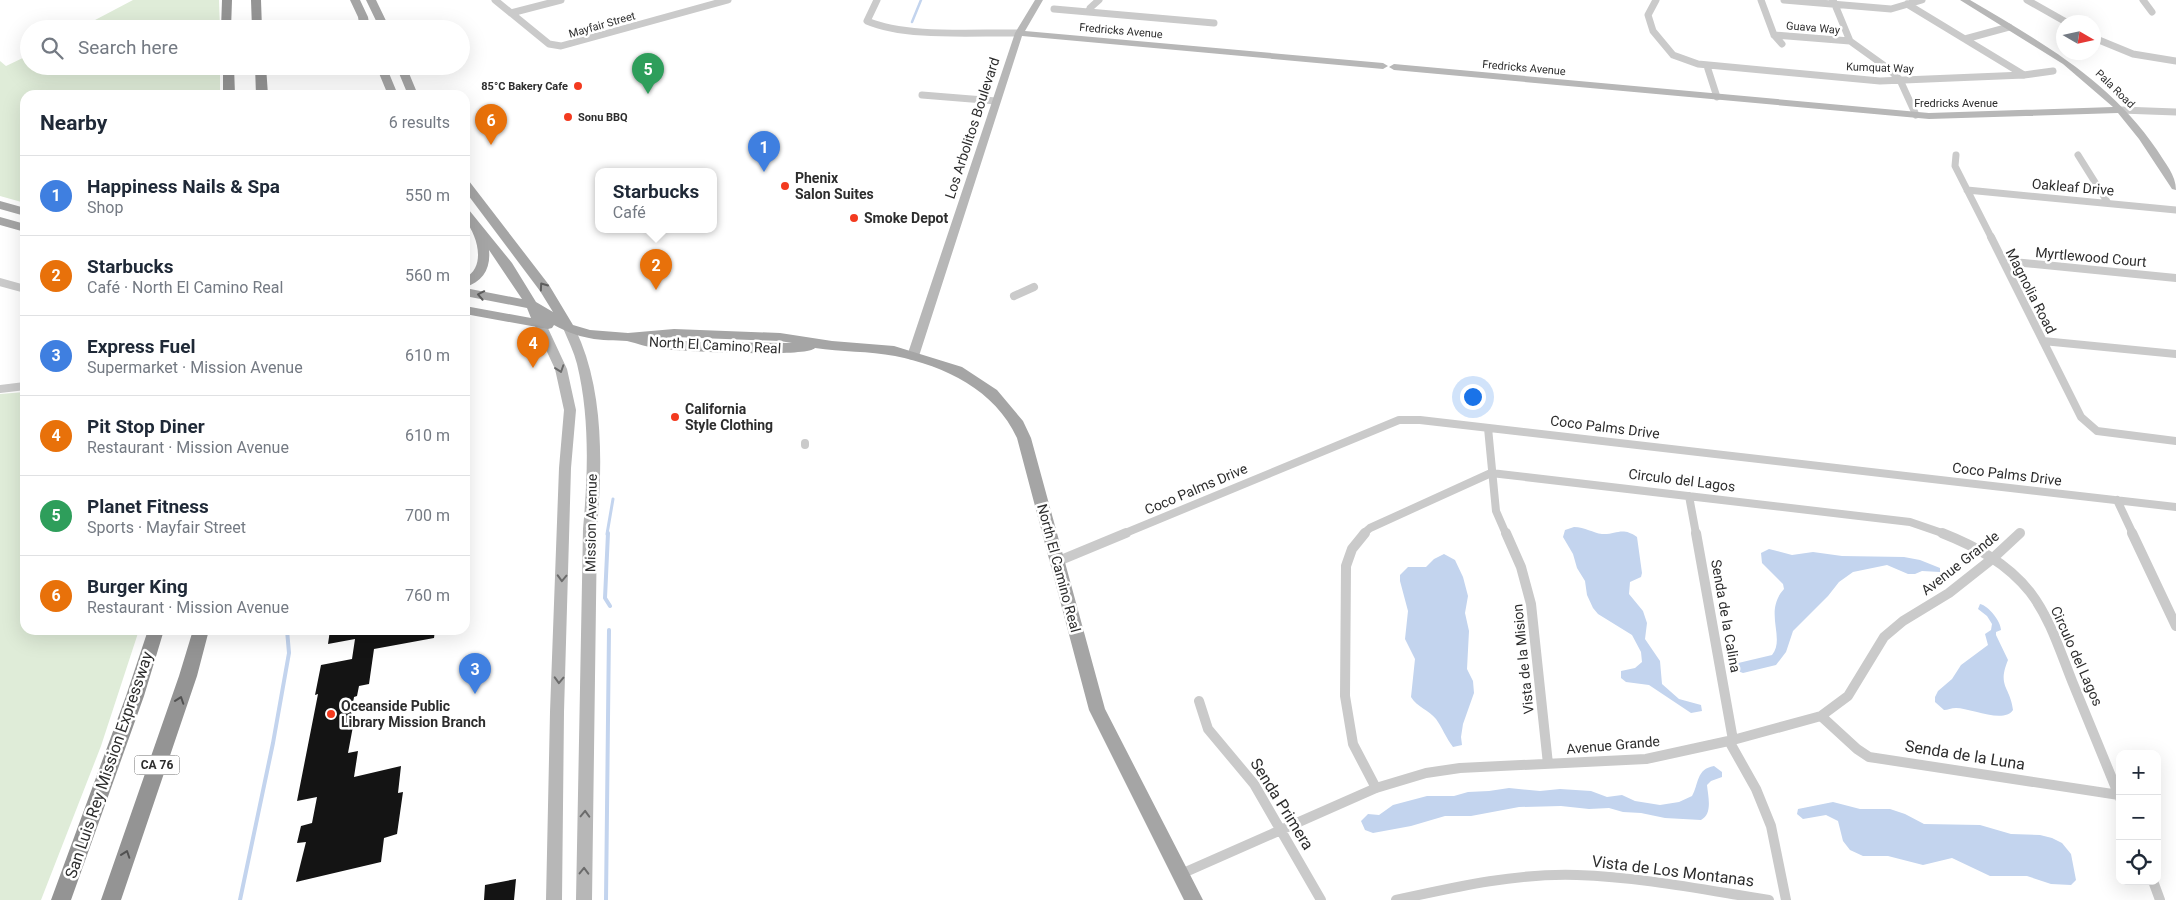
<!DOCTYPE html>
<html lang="en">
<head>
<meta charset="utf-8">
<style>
  body { margin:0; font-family:Roboto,sans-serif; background:#f2f2f3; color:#1f2937 }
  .controls { position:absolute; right:15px; bottom:15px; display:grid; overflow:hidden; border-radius:10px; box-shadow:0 5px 20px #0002 }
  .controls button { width:45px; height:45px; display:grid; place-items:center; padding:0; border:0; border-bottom:1px solid #e0e1e3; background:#fff; color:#1f2937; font:25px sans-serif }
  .compass { position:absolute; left:2056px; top:15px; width:45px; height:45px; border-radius:50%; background:#fff; box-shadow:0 5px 20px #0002; rotate:99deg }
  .you { position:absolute; left:1472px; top:396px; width:18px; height:18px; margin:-12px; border:4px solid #fff; border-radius:50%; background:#1a73e8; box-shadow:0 0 0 8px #1a73e833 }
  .badge { display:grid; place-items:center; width:32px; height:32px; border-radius:50%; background:#111827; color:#fff; font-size:16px; font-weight:700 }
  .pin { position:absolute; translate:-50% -41px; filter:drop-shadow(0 1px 2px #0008) }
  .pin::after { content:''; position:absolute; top:26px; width:18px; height:15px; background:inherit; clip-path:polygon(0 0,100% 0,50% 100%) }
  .popup { position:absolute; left:595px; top:168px; width:122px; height:65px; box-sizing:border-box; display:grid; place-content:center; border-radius:10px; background:#fff; filter:drop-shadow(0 1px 4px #0005); font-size:16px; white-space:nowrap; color:#747a83 }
  .popup b { font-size:19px; color:#1f2937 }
  .popup::after { content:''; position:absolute; left:50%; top:100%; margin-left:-10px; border:10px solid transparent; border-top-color:#fff }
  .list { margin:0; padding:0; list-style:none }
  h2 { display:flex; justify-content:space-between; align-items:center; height:65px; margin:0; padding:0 20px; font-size:21px }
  h2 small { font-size:16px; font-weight:400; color:#747a83 }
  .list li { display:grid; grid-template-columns:32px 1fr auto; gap:15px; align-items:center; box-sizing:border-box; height:80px; padding:0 20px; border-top:1px solid #e0e1e3 }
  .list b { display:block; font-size:19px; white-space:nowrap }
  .list p { margin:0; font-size:16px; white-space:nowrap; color:#747a83 }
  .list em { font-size:16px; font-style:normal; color:#747a83 }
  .icon { flex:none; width:28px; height:28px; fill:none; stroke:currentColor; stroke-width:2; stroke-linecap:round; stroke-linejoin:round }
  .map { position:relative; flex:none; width:2176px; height:900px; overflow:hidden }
  .search { position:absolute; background:#fff; box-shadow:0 5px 20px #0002; left:20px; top:20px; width:450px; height:55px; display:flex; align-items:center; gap:12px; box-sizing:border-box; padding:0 18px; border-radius:28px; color:#747a83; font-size:19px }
  .panel { position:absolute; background:#fff; box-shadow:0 5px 20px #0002; left:20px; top:90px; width:450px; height:545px; border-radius:15px }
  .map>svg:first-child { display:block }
  .green { fill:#dfecd8 }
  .water { fill:#c3d4ee }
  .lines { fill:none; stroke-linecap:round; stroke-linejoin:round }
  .stream-far2 { stroke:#c3d4ee; stroke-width:2.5 }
  .stream-far1 { stroke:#c3d4ee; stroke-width:3 }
  .stream { stroke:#c3d4ee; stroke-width:4 }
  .building { fill:#141414 }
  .street-far2 { stroke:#cacaca; stroke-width:7 }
  .street-far1 { stroke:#cacaca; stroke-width:8 }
  .street { stroke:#cacaca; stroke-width:10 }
  .secondary { fill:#b7b7b7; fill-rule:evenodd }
  .primary { fill:#a5a5a5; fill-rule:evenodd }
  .highway { fill:#949494; fill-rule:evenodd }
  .oneway { stroke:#5d5d5d }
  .oneway2 { stroke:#6b6b6b }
  .oneway3 { stroke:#515151 }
  .poi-dot { fill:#f33a1f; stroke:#fff; stroke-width:2 }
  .labels { text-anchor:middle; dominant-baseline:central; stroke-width:5; stroke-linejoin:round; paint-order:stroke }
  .far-street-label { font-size:11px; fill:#2d2d2d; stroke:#fff }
  .far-poi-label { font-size:11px; font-weight:bold; fill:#2d2d2d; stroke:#fff; text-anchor:end }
  .shield { fill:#fff; stroke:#6c6c6c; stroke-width:1 }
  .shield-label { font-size:12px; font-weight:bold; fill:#2d2d2d }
  .street-label { font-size:14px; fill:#2d2d2d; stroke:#fff }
  .poi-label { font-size:14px; font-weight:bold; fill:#2d2d2d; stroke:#fff; text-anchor:start }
  .near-street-label { font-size:16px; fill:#2d2d2d; stroke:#fff }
</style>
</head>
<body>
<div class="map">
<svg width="2176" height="900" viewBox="0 0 2176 900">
  <rect width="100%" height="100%" fill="#fff"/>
  <path class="green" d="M133,0H219L220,29H78Z
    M29,55V66H220V95H25V203L0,196V61L6,66Z
    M25,392V630H139L101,746L41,900H0V394Z"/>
  <path class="water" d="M1574,527C1585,527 1593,533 1602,534C1616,535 1622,526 1637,537L1642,573L1641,577L1630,582L1629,594L1643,611L1647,623L1645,639L1660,661L1662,684L1679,699L1701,705L1702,711L1691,713L1649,685L1626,682L1621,678V671L1635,668L1642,662L1641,652L1632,635L1598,614L1593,608L1587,595L1585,581L1577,568L1573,554L1563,537L1565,530Z
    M1769,549L1792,555L1813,552L1842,556L1904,557L1920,560L1940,568V572L1922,571L1915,574H1908L1887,565L1853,572L1839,582L1828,596L1793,631L1786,652L1776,665L1743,673L1735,670L1734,664L1772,655C1786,638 1763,612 1784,589L1783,584L1762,563L1761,553Z
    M1444,554L1455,560L1463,577L1468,596L1465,613L1469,631L1467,669L1473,681L1474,693L1463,724L1461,737L1462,745L1453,747C1446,738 1442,727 1436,719C1429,710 1417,707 1411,697L1415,659L1405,639L1408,611L1400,581V575L1408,567H1426L1434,559Z
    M1980,604C1989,606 2001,622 2001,630L1996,632V635L2008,660C1997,687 2010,686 2013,710C2004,724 1970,708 1956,708C1951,708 1948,710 1944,710L1935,702V697L1938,691L1952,679L1961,665L1988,645L1985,634L1991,630L1992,624L1987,616L1978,609Z
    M1714,766L1722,772V777L1711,781L1707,785C1708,796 1713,814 1701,820L1665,818L1641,813L1623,812L1609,808L1589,809L1561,806L1519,807L1471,816H1445L1411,826L1373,833L1365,830L1361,821L1368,814L1379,815L1393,805L1427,796H1454L1468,792L1489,791L1509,788L1540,791L1560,789L1591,791L1607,797L1622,795L1635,801L1660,805L1679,802L1692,796C1699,784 1696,769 1714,766Z
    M1833,802L1860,809H1890L1905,814L1924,824L1980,825L2011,834L2040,835L2052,838L2062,843L2071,854L2076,880L2071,885L2051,884L2027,876H1990L1952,858L1923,865L1888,856H1863L1850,850L1843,841L1838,821L1826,815L1803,819L1797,814L1798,809Z"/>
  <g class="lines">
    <path class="stream-far2" d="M912,22L921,0"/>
    <path class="stream-far1" d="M607,534L613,499"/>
    <path class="stream" d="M608,533L605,598L610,606
      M240,900L273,743L289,653L287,630
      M606,900L609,630"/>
  </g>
  <path class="building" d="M330,630H435L434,638L374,649L369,684L359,686L357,696L354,697L350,722L354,721L348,753L358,751L354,777L401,766L398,793L403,792L397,834L384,838L381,862L296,882L306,842L297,843L301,826L312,823L317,797L297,801L318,694L315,695L321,665L352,659L355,639L328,644Z
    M516,879L514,900H484L485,885Z"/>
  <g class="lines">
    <path class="street-far2" d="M495,0L549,44L561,46L728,0
      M877,0L867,21C906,38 976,32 1019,33
      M1656,0L1648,15L1653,31L1673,55L1698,64L1880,81L2024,75L2053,71
      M1761,0L1774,35L1782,44
      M1784,0L1891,9L1922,0
      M1833,0L1850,41L1889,69L1900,80L1916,115
      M2027,0L2066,22
      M2143,0L2152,12
      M1907,4L2024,75
      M1054,9L1214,23
      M1089,12L1090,8L1099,0
      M511,13L561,0
      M1774,35L1850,41
      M2094,38L2133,54L2176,61
      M1965,39L2009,27
      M1707,66L1717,97
      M922,95L996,101
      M2121,110L2176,112
      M1956,155L1955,166L1992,239
      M2078,155L2108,203
      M1967,190L2176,210"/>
    <path class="street-far1" d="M1991,237L2081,417L2097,431L2176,441
      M2003,261L2176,278
      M0,282L25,289
      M1014,296L1034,287
      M2043,341L2176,354
      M0,389L25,386
      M1488,428L1496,511L1506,534
      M805,443V445
      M1689,496L1696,534
      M2117,500L2133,534
      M1123,534L1399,420H1420L2176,507
      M1363,534L1370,528L1491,473L1910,522L1945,534"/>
    <path class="street" d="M1365,533L1352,549L1346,566L1345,696L1353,744L1376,788
      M1506,533L1521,567L1531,604L1548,764
      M1696,533L1733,740
      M1942,533C1975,546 2007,563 2030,592C2050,618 2060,651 2072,681C2088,720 2104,759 2120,798
      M2132,533L2176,626
      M1056,562L1126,533
      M1199,701L1208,729L1254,784L1321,900
      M1821,716L1857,749L1869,757L2119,795
      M1729,741L1756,789L1771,826L1786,900
      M1181,874L1376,788L1426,773L1460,768L1646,759L1733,740L1821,716L1848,696L1884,637L1903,621L1949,593L1992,559L2020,533
      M2153,881L2160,900
      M1396,900C1455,887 1515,873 1577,875C1641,877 1705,890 1769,900"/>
    <path class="secondary" d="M1035,0H1043L1025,31L1383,63L1388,66L1383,69L1022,36L919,356L913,360L909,359L907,356L1015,33Z
      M1960,0H1970C2041,42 2110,80 2157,150C2165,163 2176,175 2176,190L2172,189L2139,139L2118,113L1929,119L1394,70L1389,67L1394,64L1929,113L2113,107L2063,64Z
      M540,320L546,324L567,369L576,410L571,468L564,712L562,900H546L550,712L559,468L564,410L555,369L534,324Z
      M569,324C576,326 578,336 581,342C604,400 602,468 597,529L592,900H576L583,529C588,475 590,417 577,364C574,352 568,340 563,328Z"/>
    <path class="primary" d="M350,0H360L368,17L370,29H360L358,17Z
      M366,0H376L390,29H380Z
      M376,66H386L398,95H388Z
      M396,66H406L418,95H408Z
      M465,180L469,181L549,285L573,325L590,330L628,333L674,329L780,333L832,341L894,346L962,367L997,390L1023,421L1031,438L1105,709L1203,900H1184L1089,710L1017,438C995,390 945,366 895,356C869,351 841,352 815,348C807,358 680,351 660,349C649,348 637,343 627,341C615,340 602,341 589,338C577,336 565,331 554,325L552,328L548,329L465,314V306L531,318L527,308L465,296V288L522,299L489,250C491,268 483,282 465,287V278C487,266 477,235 465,220V209L469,210L512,263L536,302L553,312L540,291L465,191ZM674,337L780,341L792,343L701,342L654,339Z
      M0,201L25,208V216L0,209Z
      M0,217L25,224V232L0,225Z"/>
    <path class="highway" d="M222,0H232L231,29H221Z
      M251,0H261L262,29H252Z
      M223,66H234L235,95H223Z
      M255,66H266L268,95H256Z
      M148,630H164L144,696L71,900H51L126,696Z
      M193,630H209L197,676L121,900H101L179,676Z"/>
  </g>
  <defs><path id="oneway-chevron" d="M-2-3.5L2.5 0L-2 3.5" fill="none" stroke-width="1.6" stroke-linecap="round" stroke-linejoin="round" transform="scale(1.25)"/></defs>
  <g class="oneway">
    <use href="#oneway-chevron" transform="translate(543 286) rotate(-125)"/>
    <use href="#oneway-chevron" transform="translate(481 295) rotate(-169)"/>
  </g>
  <g class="oneway2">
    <use href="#oneway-chevron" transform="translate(560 369) rotate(71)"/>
    <use href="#oneway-chevron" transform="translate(562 578) rotate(92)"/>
    <use href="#oneway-chevron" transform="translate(559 680) rotate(92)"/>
    <use href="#oneway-chevron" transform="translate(585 814) rotate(-88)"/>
    <use href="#oneway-chevron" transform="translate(584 871) rotate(-89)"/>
  </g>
  <g class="oneway3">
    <use href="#oneway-chevron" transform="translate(180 700) rotate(-71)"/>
    <use href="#oneway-chevron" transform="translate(126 854) rotate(-71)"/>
  </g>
  <g class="poi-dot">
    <circle cx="578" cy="86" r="5"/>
    <circle cx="568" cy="117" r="5"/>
    <circle cx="785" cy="186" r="5"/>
    <circle cx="854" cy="218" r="5"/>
    <circle cx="675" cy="417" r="5"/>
    <circle cx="331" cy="714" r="5"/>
  </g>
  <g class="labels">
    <g class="far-street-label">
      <text transform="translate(602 25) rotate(-16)">Mayfair Street</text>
      <text transform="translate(1813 28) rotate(5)">Guava Way</text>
      <text transform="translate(1121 31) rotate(5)">Fredricks Avenue</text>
      <text transform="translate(1524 68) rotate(5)">Fredricks Avenue</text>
      <text transform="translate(1880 68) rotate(2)">Kumquat Way</text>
      <text transform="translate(2115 89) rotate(44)">Pala Road</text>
      <text x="1956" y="103">Fredricks Avenue</text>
    </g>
    <g class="far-poi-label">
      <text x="568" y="86">85°C Bakery Cafe</text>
      <text x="578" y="117" text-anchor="start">Sonu BBQ</text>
    </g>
    <rect class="shield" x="134.5" y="755.5" width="45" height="19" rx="4"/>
    <g class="shield-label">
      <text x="157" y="765">CA 76</text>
    </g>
    <g class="street-label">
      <text transform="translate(972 128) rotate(-72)">Los Arbolitos Boulevard</text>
      <text transform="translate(2073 187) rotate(5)">Oakleaf Drive</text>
      <text transform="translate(2091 257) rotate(5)">Myrtlewood Court</text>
      <text transform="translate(2031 291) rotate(63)">Magnolia Road</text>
      <text transform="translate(715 345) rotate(3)">North El Camino Real</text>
      <text transform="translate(1605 427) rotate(7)">Coco Palms Drive</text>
      <text transform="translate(2007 474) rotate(7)">Coco Palms Drive</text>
      <text transform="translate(1682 480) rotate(7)">Circulo del Lagos</text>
      <text transform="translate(1196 489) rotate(-23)">Coco Palms Drive</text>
      <text transform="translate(591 523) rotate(-89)">Mission Avenue</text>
      <text transform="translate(1960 563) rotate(-38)">Avenue Grande</text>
      <text transform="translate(1059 568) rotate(75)">North El Camino Real</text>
      <text transform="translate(1726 616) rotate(80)">Senda de la Calina</text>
      <text transform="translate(2077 656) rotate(66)">Circulo del Lagos</text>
      <text transform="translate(1523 659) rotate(-96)">Vista de la Mision</text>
      <text transform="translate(1613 745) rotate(-5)">Avenue Grande</text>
    </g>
    <g class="poi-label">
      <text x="795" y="178">Phenix<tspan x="795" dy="16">Salon Suites</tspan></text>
      <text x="864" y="218">Smoke Depot</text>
      <text x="685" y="409">California<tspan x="685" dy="16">Style Clothing</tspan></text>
      <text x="341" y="706">Oceanside Public<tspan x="341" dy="16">Library Mission Branch</tspan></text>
    </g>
    <g class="near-street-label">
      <text transform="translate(1965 755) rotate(9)">Senda de la Luna</text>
      <text transform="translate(109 765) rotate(-71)">San Luis Rey Mission Expressway</text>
      <text transform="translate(1282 804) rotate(58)">Senda Primera</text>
      <text transform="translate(1673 871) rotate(7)">Vista de Los Montanas</text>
    </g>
  </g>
</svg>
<div class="controls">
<button>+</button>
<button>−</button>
<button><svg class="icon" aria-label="locate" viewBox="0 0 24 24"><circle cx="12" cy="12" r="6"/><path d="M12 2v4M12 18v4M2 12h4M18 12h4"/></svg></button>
</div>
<svg class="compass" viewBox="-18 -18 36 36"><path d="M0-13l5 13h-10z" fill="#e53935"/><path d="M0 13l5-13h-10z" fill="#747a83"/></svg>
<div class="you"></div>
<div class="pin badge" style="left:764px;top:172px;background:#3f7fe0">1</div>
<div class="pin badge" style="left:656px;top:290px;background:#e8710a">2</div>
<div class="popup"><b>Starbucks</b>Café</div>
<div class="pin badge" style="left:475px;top:694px;background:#3f7fe0">3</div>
<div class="pin badge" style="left:533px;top:368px;background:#e8710a">4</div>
<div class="pin badge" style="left:648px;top:94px;background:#2e9e5b">5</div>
<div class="pin badge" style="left:491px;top:145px;background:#e8710a">6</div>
<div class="search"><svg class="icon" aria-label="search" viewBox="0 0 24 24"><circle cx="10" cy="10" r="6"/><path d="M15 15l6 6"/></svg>Search here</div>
<section class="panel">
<h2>Nearby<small>6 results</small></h2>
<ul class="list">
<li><span class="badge" style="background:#3f7fe0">1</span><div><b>Happiness Nails &amp; Spa</b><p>Shop</p></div><em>550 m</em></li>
<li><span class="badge" style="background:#e8710a">2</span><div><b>Starbucks</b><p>Café · North El Camino Real</p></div><em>560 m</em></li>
<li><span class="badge" style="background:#3f7fe0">3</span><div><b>Express Fuel</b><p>Supermarket · Mission Avenue</p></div><em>610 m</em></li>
<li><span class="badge" style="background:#e8710a">4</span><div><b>Pit Stop Diner</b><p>Restaurant · Mission Avenue</p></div><em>610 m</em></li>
<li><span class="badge" style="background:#2e9e5b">5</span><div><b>Planet Fitness</b><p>Sports · Mayfair Street</p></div><em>700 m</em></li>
<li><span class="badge" style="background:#e8710a">6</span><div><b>Burger King</b><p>Restaurant · Mission Avenue</p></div><em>760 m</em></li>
</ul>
</section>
</div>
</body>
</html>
